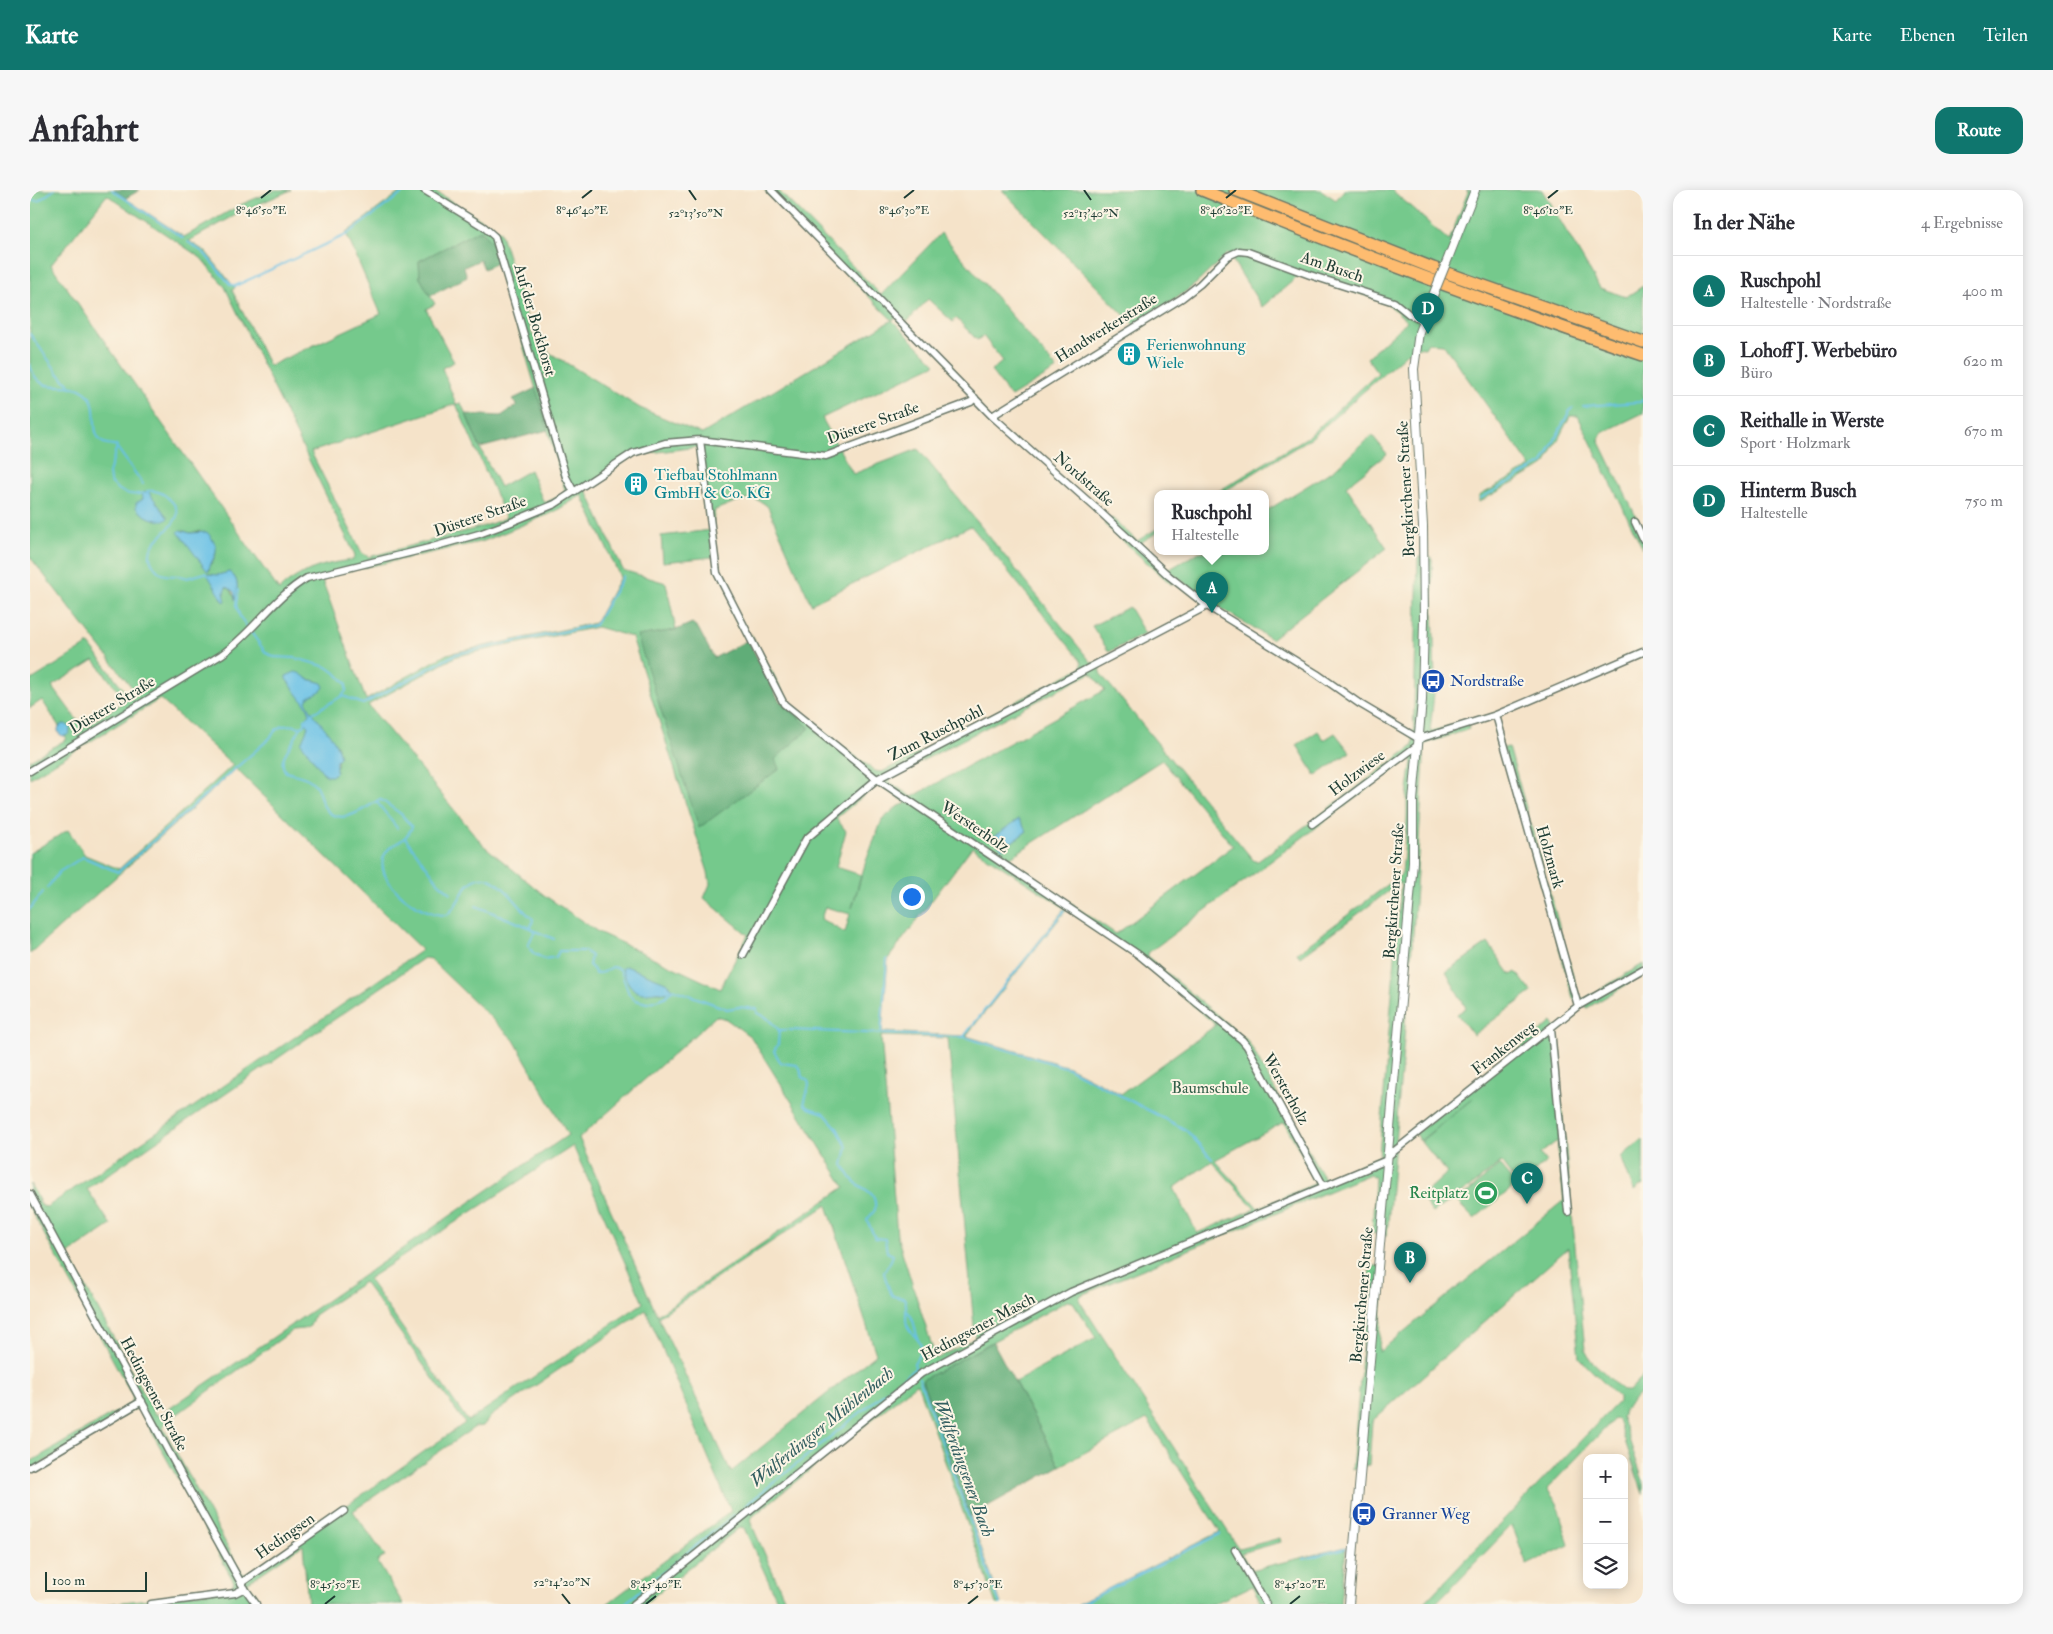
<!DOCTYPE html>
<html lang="de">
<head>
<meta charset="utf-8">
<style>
  body { margin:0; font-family:"IM FELL Double Pica",serif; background:#f7f7f7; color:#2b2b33 }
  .controls { position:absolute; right:15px; bottom:15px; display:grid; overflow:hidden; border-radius:10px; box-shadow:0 2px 12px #0003 }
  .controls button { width:45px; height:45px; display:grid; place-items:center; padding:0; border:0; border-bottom:1px solid #e1e1e2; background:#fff; color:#2b2b33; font:25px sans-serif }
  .scale { position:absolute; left:15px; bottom:12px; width:102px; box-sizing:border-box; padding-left:5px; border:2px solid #1f3d34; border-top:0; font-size:14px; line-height:18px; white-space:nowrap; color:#1f3d34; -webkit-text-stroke:4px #fcf5e5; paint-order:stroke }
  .you { position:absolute; left:881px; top:706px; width:18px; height:18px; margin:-12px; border:4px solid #fff; border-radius:50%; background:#1a73e8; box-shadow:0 0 0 8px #1a73e833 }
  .badge { display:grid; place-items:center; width:32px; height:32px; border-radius:50%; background:#0f766e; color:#fff; font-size:16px; font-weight:700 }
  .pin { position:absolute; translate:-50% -41px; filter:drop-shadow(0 1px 2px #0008) }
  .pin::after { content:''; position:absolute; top:26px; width:18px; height:15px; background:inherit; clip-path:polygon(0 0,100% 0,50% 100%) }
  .popup { position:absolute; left:1124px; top:300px; width:115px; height:65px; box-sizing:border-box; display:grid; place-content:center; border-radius:10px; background:#fff; filter:drop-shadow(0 1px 4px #0005); font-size:16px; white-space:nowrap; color:#7c7c81 }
  .popup b { font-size:19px; color:#2b2b33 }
  .popup::after { content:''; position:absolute; left:50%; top:100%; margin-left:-10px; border:10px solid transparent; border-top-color:#fff }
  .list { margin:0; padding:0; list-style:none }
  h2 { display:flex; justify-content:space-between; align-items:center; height:65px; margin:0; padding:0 20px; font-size:21px }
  h2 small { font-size:16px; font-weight:400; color:#7c7c81 }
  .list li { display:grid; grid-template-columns:32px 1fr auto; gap:15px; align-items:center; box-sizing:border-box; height:70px; padding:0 20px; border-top:1px solid #e1e1e2 }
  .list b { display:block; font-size:19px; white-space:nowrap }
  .list p { margin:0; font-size:16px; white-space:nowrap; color:#7c7c81 }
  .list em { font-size:16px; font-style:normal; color:#7c7c81 }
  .icon { flex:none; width:28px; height:28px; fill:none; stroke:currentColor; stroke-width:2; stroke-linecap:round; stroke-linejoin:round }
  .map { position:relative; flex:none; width:1613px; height:1414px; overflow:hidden; border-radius:15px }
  header { display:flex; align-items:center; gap:30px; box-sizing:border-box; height:70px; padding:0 25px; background:#0f766e; color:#fff }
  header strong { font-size:24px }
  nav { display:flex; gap:28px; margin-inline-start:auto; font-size:18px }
  .intro { display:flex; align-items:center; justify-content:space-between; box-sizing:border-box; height:120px; padding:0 30px }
  h1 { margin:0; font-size:35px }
  .button { padding:12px 22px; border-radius:15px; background:#0f766e; color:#fff; font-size:18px; font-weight:700 }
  main { display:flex; gap:30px; padding:0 30px }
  aside { flex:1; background:#fff; border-radius:15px; box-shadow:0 2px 12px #0003 }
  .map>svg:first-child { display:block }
  .green { fill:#75c98c; stroke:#4a8360; fill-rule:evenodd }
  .forest { fill:#60ad78; stroke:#407556 }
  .water { fill:#69c1e6; stroke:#447f8d }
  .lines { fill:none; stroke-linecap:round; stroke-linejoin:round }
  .stream { stroke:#69c1e6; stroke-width:2 }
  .minor-casing { stroke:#6a7768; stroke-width:9 }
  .tertiary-casing { stroke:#6a7768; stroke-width:10 }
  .motorway-casing { stroke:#6a7768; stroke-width:14 }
  .minor { stroke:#fff; stroke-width:6 }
  .tertiary { stroke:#fff; stroke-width:8 }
  .motorway { stroke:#febc70; stroke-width:11 }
  .tertiary-bridge-casing { stroke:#6a7768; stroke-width:10; stroke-linecap:butt }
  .tertiary-bridge { stroke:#fff; stroke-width:8 }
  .ticks { fill:none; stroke:#1f3d34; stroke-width:2 }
  .labels { text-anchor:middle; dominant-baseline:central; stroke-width:4; stroke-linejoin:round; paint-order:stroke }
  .street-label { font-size:16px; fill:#1f3d34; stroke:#fcf5e5 }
  .culture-label { font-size:16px; fill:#0d838f; stroke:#fcf5e5; text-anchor:start }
  .transit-label { font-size:16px; fill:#164399; stroke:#fcf5e5; text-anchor:start }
  .park-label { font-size:16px; fill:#34604a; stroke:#fcf5e5 }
  .leisure-label { font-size:16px; fill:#27864d; stroke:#fcf5e5; text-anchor:end }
  .water-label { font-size:18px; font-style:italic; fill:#325e60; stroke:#fcf5e5 }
  .ticks-label { font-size:12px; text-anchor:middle; fill:#1f3d34; stroke:#fcf5e5; stroke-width:4; stroke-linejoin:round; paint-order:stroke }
</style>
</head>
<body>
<header>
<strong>Karte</strong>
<nav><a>Karte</a><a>Ebenen</a><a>Teilen</a></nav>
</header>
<div class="intro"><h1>Anfahrt</h1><a class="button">Route</a></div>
<main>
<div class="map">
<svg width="1613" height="1414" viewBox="0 0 1613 1414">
  <rect width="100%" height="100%" fill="#fcf5e5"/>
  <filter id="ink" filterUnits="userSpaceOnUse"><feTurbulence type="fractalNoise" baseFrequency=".02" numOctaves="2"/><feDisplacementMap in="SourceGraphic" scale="10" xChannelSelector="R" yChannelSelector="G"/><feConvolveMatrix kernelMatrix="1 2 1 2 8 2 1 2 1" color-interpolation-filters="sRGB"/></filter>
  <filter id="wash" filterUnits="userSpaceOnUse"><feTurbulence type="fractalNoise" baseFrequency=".0096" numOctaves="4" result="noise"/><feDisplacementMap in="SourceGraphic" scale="20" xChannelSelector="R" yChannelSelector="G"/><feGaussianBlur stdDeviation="1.12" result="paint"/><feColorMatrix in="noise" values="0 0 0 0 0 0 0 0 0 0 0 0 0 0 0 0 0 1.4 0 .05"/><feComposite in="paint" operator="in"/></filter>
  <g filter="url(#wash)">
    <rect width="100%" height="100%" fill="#f5e3c9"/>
    <path class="green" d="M0,0H83L154,47L210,15L245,0H261L213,21L159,51L176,62L205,98L202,100L239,176L351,124L316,43L373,0H385L390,3L393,0H403L470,41L502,144L520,163L610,218L672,244L862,130L734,0H748L851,105L911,43L1027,179L981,207L961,181L973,171L953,146L947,150L926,128L923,131L924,133L898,109L877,132L870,125L862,130L906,174L792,228L823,284L888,259L1061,472L1071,477L1070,483L1224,671H1228L1383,556L1388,367H1402L1405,494L1400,542L1437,530L1439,539L1395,554L1383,745L1357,1045L1342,1043L1345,987L1340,984L1051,1105L1049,1110L1209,1359L1250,1348L1251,1352L1211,1363L1221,1380L1316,1357L1311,1414H1232L1222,1396L1183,1414H1048L1190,1342L1117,1229L1030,1276L985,1192L1066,1148L1043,1112L1037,1111L892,1190L971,1414H966L887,1193L722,1327L721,1333L757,1414H749L714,1338L710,1337L614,1414H577L701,1321L616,1120L461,1226L453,1236L445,1237L323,1321L355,1366L347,1371L373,1414H278L273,1355L217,1393L233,1414H77L200,1399L204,1392L110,1220L105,1219L0,1280V1272L101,1213L103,1207L0,1018V994L12,1016L17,1017L392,760L206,579L0,764V663L38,640L55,665L89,679L203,575L130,509L0,588V570L37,549L12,510L0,518V491L59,454L101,509L107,504L0,367ZM77,5L171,68L195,97L325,365L323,370C295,373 270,380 249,400L21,75ZM450,40L454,42L469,72L535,300L533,305L514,313L500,280L470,297L450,258L431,213L426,214L412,178L424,172L396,119L405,114L390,88L389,71ZM426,214L476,328L455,336L339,367L332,363L281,262ZM668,257L681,340L631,346L633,372L683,367L681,341L685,320C704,313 722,301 738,317L781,414L941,336L1052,472V477L852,582L845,581L762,518L721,444L757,520L780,538L744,569L749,579L608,446L646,440L636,393L593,380L557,301V296L604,265ZM112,304L138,328L136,330L120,328L110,311L114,307ZM552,305L590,387L565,433L417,464L336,510L291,387L454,351L524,322ZM152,340L160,343L170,341L186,363C185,370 180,373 179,381ZM199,382C209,388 209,400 205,409L201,400L196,397L194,400V411L178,384L188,385ZM567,437L602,447L678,682L680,694L674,708L718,745L690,799L568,742L514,705L453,655L338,515L427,466ZM64,470L92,506V513L53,538L22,496ZM1061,483L1075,500L882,607L860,592L861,587ZM256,487L275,488L289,492L276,511L281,523L308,557L307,577L276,542L278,537L274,529L280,524L278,518ZM1379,568L1382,570L1377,607V628L1372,684L1267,763L1270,767L1371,692L1349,966L1298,989L1293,987L1218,851L1118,767V763ZM1132,570L1203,656L1086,744L976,670ZM850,595L877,613L867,617L852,630L836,671L822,718L831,685L806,677L816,641L806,628L846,596ZM989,629L997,641L972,659L963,647ZM942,657L1035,718L934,846L852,842L858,769ZM795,717L820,724L815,743L791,729ZM1037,719L1104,766L1186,835L1091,904L1039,877L936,846ZM394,768L400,769L484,850L538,945L130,1225L125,1224L38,1064L81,1035L57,999ZM594,783L636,803C608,797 614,813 594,783ZM686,826L696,829L721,847L815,997L627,1125L549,948ZM851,846L918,848L945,1148L906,1169L867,1046ZM1254,932L1286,990L1284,994L1228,1018L1185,970ZM543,956L613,1113L438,1231L338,1089ZM1182,971L1225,1019L1167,1043L1144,998ZM797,1015L846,1164L701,1282L628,1127ZM334,1092L435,1233L217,1385L212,1383L133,1238L135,1233L263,1140L274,1139L280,1136L284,1125Z
      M972,0H1291L1306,10L1314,0H1362L1419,51L1438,2L1436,0H1512L1570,98L1596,107L1613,96V223L1572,243L1569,250L1613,341V359L1548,226H1540L1515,275L1449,312V306L1501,277L1413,154L1398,153L1395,158L1384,157L1281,248L1190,304H1184L1279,246L1348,183L1337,168L1377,131L1356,112L1271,84L1232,117L1198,63L1167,93L1144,110L1104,135Z
      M1342,245L1357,264L1316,296L1357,358L1241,449L1177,410L1139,381L1142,395L1074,334L1082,328L1107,351L1128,338V342L1110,353L1138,380L1169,362H1236V321L1305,279Z
      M1099,417L1115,444L1079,462L1062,436Z
      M1288,541L1294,550L1305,543L1320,562L1286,586L1267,555Z
      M1479,557L1549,807L1554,809L1613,774V785L1557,818L1543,808L1473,558Z
      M1458,753L1481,785L1486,782L1502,802L1443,845L1427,824L1436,818L1416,782Z
      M1522,832L1527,840L1525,846L1555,1160L1560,1169L1593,1201H1599L1613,1186V1200L1594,1220L1592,1228L1613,1291V1304L1588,1230L1584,1229L1517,1299L1527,1313L1539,1355L1497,1375L1482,1335L1405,1414H1393L1588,1212V1207L1549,1168L1538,1058L1342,1231L1339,1275L1322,1280L1340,1076H1354L1349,1162L1534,1010L1527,951L1510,964L1516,972L1488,995L1471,972L1447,992L1403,1023L1391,1007L1417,983L1391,951L1443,908L1390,951L1385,944Z
      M1613,949V994L1604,1001L1591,967Z
      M1469,975L1486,995L1444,1029L1427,1012Z"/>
    <path class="forest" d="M83,0H110L96,8Z
      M450,40L465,56L469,72L454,79L450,70L434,77L437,87L400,106L390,88L389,71Z
      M506,198L518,240L450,258L436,224L471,226L487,215L483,209Z
      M662,433L668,438L684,468L718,450L749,510L780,538L745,569L749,579L669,638L607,446L646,440Z
      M963,1152L1030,1276L940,1326L892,1190Z"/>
    <path class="water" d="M118,301L138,328L136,330C124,332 114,326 106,318V313L113,309L112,303Z
      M150,340L160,343L177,342C194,363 183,363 178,382L148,342Z
      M199,382C210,389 208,400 205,410L204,402L199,398L196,397L194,403L196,411L194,412L177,384L188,385Z
      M265,482L269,483L278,489L292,493L294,497C291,504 280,503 276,511C285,531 307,546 310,567L306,571V582L302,586H298L294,584L271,553L278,537L274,529L280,524L278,518L256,489V486Z
      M28 540a6 6 0 1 1 12 0a6 6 0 1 1-12 0Z
      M989,629L997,641L972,659L963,647Z
      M596,776L638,793L642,800L636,803C626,800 620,804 612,803C601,802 594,787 592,778Z"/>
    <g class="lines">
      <path class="stream" d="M82,0L153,48
        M0,10L8,11L24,0
        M158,52L174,63L200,94L205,96L316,45L377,0
        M0,144L28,183L41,197
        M0,175C10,210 35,187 55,202C72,215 58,241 72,252C76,255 82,254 87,256L79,283L80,291C88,302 100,307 113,303
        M1553,216L1610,212L1613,210
        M88,259L113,294
        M117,301C126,300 132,302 138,308C171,335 105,346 123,375C134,392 144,382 157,388L175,383L178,385
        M1451,308L1513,273L1539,222L1543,218
        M208,400L206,415L210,427L236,463L244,467L265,468L297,477L308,485L316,494V501L312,506L281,524
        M313,506L333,514L426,464L565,435L593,386
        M275,528V534C269,538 268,543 264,550C258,560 247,571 256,582C264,585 274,585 281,591C290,597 289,607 293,615C307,640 334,619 350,609L371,624L382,637C374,656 360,651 354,666C343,693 394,727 417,725C427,717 430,704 439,694C463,671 487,718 503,729L501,738L505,741L498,755L503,763L514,769L526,767L529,761H555L561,766L559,775L564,780L565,784L574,782L582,777L590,779L599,804L605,810L617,813L635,807L643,799L697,819L709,817L727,819V823L736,827L749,840L748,854L744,861L751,873L767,875L770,878L772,887L778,891L779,895L774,914L779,918L794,923L807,938L817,957L813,975C817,980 820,988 825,992C835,1002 847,1000 845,1020L837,1030L845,1048L855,1049L857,1062L863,1065L860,1073L854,1081C854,1086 860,1102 862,1105C865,1108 870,1107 874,1108C879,1118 874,1126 877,1135C884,1151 900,1150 884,1173L887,1184
        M347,612L367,638
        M376,649L409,693L421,703
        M17,698L29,682L53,667L88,682L240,548C246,536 257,533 270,537
        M446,716L501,738
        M0,719L13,702
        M505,741L524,749
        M749,840H756
        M760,840L934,847L1038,878L1156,940L1182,969
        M851,844L857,769
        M934,846L1034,721
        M877,1121C885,1128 884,1139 888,1148
        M889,1188L970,1414
        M715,1316L884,1179
        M1274,1369L1316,1358
        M594,1414L704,1325
        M1050,1414L1190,1344"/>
    </g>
  </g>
  <g filter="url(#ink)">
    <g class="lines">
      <g class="minor-casing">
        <path id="minor" d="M394,0L454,37L465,47L536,287L544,302
          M741,0L962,226L1067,319L1139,386L1177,416L1287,484L1330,514L1389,549L1466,525L1613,462
          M962,226L1152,108L1170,94L1198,66L1209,61L1218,62L1280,85L1364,112L1380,125L1393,131
          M670,250L687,383L754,514L847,589L1109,765L1212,850L1217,856L1294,997
          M1605,332L1613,349
          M1466,525L1548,816
          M0,581L191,465C223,443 243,408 277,388L399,358L449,344L479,333L525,314L603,263L635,253L670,250L796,266L941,212L945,208
          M1282,634L1388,555
          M713,765L776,649L847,589L1177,416
          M1521,839L1538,1022
          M1358,966L1548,816L1613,779
          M0,1004L156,1294L211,1393L226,1414
          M0,1277L112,1211
          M1205,1360L1236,1414
          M211,1393L314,1321
          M121,1414L205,1403L215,1398
          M604,1414L892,1183L1041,1102L1357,970"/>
      </g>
      <g class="tertiary-casing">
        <path id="tertiary" d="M1419,66L1445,0
          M1319,1414L1383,672V611L1392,510L1394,430L1393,336L1384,179L1389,142L1402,108"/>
      </g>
      <g class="motorway-casing">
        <path id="motorway" d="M1172,0C1317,59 1464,115 1613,165
          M1205,0L1403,78L1613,152"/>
      </g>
      <use href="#minor" class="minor"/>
      <use href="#tertiary" class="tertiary"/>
      <use href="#motorway" class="motorway"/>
      <g class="tertiary-bridge-casing">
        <path id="tertiary-bridge" d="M1402,108L1419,66"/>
      </g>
      <use href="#tertiary-bridge" class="tertiary-bridge"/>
    </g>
  </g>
  <path class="ticks" d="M659,0L666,10M1054,0L1061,10M231,8L241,0M552,8L562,0M874,8L884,0M1196,8L1206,0M1518,8L1528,0M532,1404L540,1414M295,1414L305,1406M616,1414L626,1406M938,1414L948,1406M1260,1414L1270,1406"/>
  <defs>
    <g id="building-disc" transform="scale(1.25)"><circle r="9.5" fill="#0f9aa8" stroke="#fcf5e5"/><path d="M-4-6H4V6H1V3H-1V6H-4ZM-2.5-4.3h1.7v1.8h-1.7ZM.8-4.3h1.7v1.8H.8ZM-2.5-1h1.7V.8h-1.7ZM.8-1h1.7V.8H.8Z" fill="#fff"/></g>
    <g id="bus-disc" transform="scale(1.25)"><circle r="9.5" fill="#1a4fb4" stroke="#fcf5e5"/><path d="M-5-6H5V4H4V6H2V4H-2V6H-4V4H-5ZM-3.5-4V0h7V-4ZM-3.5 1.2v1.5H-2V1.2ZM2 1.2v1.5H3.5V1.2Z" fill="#fff"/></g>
    <g id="stadium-disc" transform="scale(1.25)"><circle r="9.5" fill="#2e9e5b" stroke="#fcf5e5"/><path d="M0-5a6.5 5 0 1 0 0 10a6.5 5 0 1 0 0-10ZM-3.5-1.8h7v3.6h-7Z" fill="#fff"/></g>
  </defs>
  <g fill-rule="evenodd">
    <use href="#building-disc" x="1099" y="164"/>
    <use href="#building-disc" x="606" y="294"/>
    <use href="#bus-disc" x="1403" y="491"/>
    <use href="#stadium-disc" x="1456" y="1003"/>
    <use href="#bus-disc" x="1334" y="1324"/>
  </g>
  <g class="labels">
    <g class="street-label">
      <text transform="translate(1302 77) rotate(19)">Am Busch</text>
      <text transform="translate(505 130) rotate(74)">Auf der Bockhorst</text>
      <text transform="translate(1076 138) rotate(-32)">Handwerkerstraße</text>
      <text transform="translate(843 233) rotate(-20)">Düstere Straße</text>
      <text transform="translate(1054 289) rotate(41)">Nordstraße</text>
      <text transform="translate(1376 299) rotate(-93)">Bergkirchener Straße</text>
      <text transform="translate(450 326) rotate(-19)">Düstere Straße</text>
      <text transform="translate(82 515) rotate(-31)">Düstere Straße</text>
      <text transform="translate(906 543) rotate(-27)">Zum Ruschpohl</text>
      <text transform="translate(1327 583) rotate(-37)">Holzwiese</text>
      <text transform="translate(945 637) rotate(34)">Wersterholz</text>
      <text transform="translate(1520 667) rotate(74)">Holzmark</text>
      <text transform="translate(1364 701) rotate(-86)">Bergkirchener Straße</text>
      <text transform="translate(1474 858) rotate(-38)">Frankenweg</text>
      <text transform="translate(1256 899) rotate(61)">Wersterholz</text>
      <text transform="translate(1332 1105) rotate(-85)">Bergkirchener Straße</text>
      <text transform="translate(948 1137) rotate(-28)">Hedingsener Masch</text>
      <text transform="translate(124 1204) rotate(62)">Hedingsener Straße</text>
      <text transform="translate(255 1346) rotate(-35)">Hedingsen</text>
    </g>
    <g class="culture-label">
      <text x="1116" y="155">Ferienwohnung<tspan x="1116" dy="18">Wiele</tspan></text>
      <text x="624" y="285">Tiefbau Stohlmann<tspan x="624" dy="18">GmbH &amp; Co. KG</tspan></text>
    </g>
    <g class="transit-label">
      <text x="1420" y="491">Nordstraße</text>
      <text x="1352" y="1324">Granner Weg</text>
    </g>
    <g class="park-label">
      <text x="1180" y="898">Baumschule</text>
    </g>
    <g class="leisure-label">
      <text x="1438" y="1003">Reitplatz</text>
    </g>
    <g class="water-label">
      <text transform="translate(792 1237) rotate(-39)">Wulferdingser Mühlenbach</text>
      <text transform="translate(934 1278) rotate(70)">Wulferdingsener Bach</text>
    </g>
  </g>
  <g class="ticks-label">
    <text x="231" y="24">8°46'50"E</text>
    <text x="552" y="24">8°46'40"E</text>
    <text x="874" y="24">8°46'30"E</text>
    <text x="1196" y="24">8°46'20"E</text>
    <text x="1518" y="24">8°46'10"E</text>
    <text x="666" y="27">52°13'50"N</text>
    <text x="1061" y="27">52°13'40"N</text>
    <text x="532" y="1396">52°14'20"N</text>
    <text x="305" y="1398">8°45'50"E</text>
    <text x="626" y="1398">8°45'40"E</text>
    <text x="948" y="1398">8°45'30"E</text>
    <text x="1270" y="1398">8°45'20"E</text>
  </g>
</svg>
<div class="controls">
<button>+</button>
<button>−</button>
<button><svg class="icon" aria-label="layers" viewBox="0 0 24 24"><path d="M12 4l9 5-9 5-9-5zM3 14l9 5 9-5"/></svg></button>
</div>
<div class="scale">100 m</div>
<div class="you"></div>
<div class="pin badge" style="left:1182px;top:423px">A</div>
<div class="popup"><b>Ruschpohl</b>Haltestelle</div>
<div class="pin badge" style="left:1380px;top:1093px">B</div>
<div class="pin badge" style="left:1497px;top:1014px">C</div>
<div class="pin badge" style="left:1398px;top:144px">D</div>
</div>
<aside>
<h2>In der Nähe<small>4 Ergebnisse</small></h2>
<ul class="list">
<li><span class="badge">A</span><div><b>Ruschpohl</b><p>Haltestelle · Nordstraße</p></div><em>400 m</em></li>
<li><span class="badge">B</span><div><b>Lohoff J. Werbebüro</b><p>Büro</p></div><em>620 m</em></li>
<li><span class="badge">C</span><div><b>Reithalle in Werste</b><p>Sport · Holzmark</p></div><em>670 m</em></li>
<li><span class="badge">D</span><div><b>Hinterm Busch</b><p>Haltestelle</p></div><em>750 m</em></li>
</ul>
</aside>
</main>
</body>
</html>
